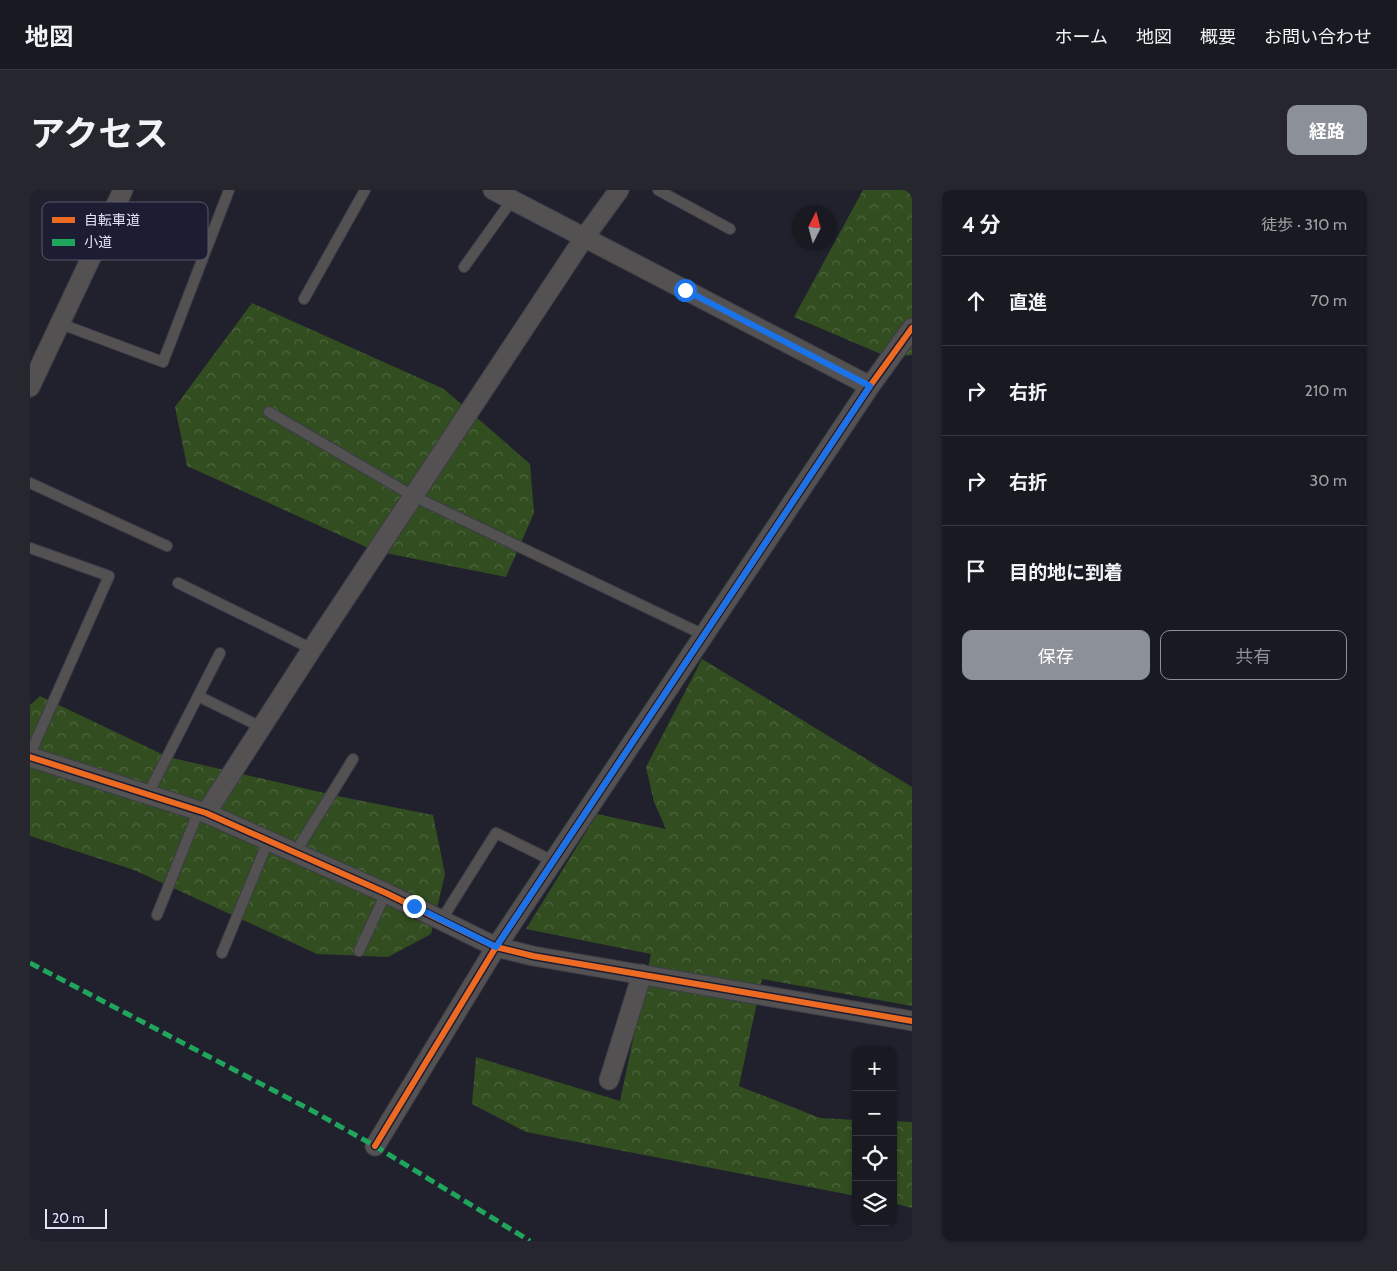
<!DOCTYPE html>
<html lang="ja">
<head>
<meta charset="utf-8">
<style>
  body { margin:0; font-family:Cabin,"Noto Sans JP",sans-serif; background:#26262f; color:#f1f3f6 }
  .controls { position:absolute; right:15px; bottom:15px; display:grid; overflow:hidden; border-radius:10px; box-shadow:0 1px 4px #0004 }
  .controls button { width:45px; height:45px; display:grid; place-items:center; padding:0; border:0; border-bottom:1px solid #373840; background:#191922; color:#f1f3f6; font:25px sans-serif }
  .compass { position:absolute; left:762px; top:15px; width:45px; height:45px; border-radius:50%; background:#191922; box-shadow:0 1px 4px #0004; rotate:6deg }
  .scale { position:absolute; left:15px; bottom:12px; width:62px; box-sizing:border-box; padding-left:5px; border:2px solid #e2e3f3; border-top:0; font-size:14px; line-height:18px; white-space:nowrap; color:#e2e3f3; -webkit-text-stroke:4px #1c1c32; paint-order:stroke }
  .stop { position:absolute; width:15px; height:15px; margin:-11px; border:4px solid #1a73e8; border-radius:50%; background:#fff }
  .stop.end { background:#1a73e8; border-color:#fff; box-shadow:0 1px 5px #0008 }
  .list { margin:0; padding:0; list-style:none }
  h2 { display:flex; justify-content:space-between; align-items:center; height:65px; margin:0; padding:0 20px; font-size:21px }
  h2 small { font-size:16px; font-weight:400; color:#9fa0a5 }
  .list li { display:grid; grid-template-columns:32px 1fr auto; gap:15px; align-items:center; box-sizing:border-box; height:90px; padding:0 20px; border-top:1px solid #373840 }
  .list b { display:block; font-size:19px; white-space:nowrap }
  .list em { font-size:16px; font-style:normal; color:#9fa0a5 }
  .actions { display:flex; gap:10px; padding:15px 20px }
  .actions a { flex:1; padding:11px 0; border:1px solid #8c9099; border-radius:10px; text-align:center; font-size:18px; color:#8c9099 }
  .actions .main { background:#8c9099; color:#fff }
  .icon { flex:none; width:28px; height:28px; fill:none; stroke:currentColor; stroke-width:2; stroke-linecap:round; stroke-linejoin:round }
  .map { position:relative; flex:none; width:882px; height:1051px; overflow:hidden; border-radius:10px }
  header { display:flex; align-items:center; gap:30px; box-sizing:border-box; height:70px; padding:0 25px; background:#191922; border-bottom:1px solid #373840 }
  header strong { font-size:24px }
  nav { display:flex; gap:28px; margin-inline-start:auto; font-size:18px }
  .intro { display:flex; align-items:center; justify-content:space-between; box-sizing:border-box; height:120px; padding:0 30px }
  h1 { margin:0; font-size:35px }
  .button { padding:12px 22px; border-radius:10px; background:#8c9099; color:#fff; font-size:18px; font-weight:700 }
  main { display:flex; gap:30px; padding:0 30px }
  aside { flex:1; background:#191922; border-radius:10px; box-shadow:0 1px 4px #0004 }
  .map>svg:first-child { display:block }
  .forest { fill:url(#forest-crowns) }
  .lines { fill:none; stroke-linecap:round; stroke-linejoin:round }
  .lane-casing { stroke:#3d3d48; stroke-width:12 }
  .street-casing { stroke:#3d3d48; stroke-width:21 }
  .lane { stroke:#545153; stroke-width:10 }
  .street { stroke:#545153; stroke-width:19 }
  .quiet { stroke:#20a55d; stroke-width:5; stroke-dasharray:10 5; stroke-linecap:butt }
  .cycleway-casing { stroke:#1c1c32; stroke-width:9 }
  .cycleway { stroke:#ed6a23; stroke-width:6 }
  .route { stroke:#1a73e8; stroke-width:6 }
  .key { fill:#1c1c32; stroke:#57586c; stroke-width:1 }
  .key-label { font-size:14px; fill:#e2e3f3 }
</style>
</head>
<body>
<header>
<strong>地図</strong>
<nav><a>ホーム</a><a>地図</a><a>概要</a><a>お問い合わせ</a></nav>
</header>
<div class="intro"><h1>アクセス</h1><a class="button">経路</a></div>
<main>
<div class="map">
<svg width="882" height="1051" viewBox="0 0 882 1051">
  <defs>
    <pattern id="forest-crowns" width="20" height="18" patternUnits="userSpaceOnUse" patternTransform="scale(1.25)"><rect width="20" height="18" fill="#324d1f"/><path d="M2 6a3 3 0 1 1 6 0M12 15a3 3 0 1 1 6 0" fill="none" stroke="#4f6640"/></pattern>
  </defs>
  <rect width="100%" height="100%" fill="#21212d"/>
  <path class="forest" d="M833,0H882V165L858,167L764,127Z
    M222,113L414,199L500,274L504,323L476,387L345,361L157,276L145,217Z
    M672,469L882,597V816L732,789L709,896L790,928L826,930V1006L496,942L442,914L446,867L590,911L621,764L496,739L567,624L636,639L624,612L616,577Z
    M10,506L138,567L312,607L403,625L415,684L401,744L358,767L287,764L104,680L0,646V515Z
    M863,931L882,932V1018L863,1013Z"/>
  <g class="lines">
    <g class="lane-casing">
      <path id="lane" d="M628,0L700,39
        M434,77L482,10
        M274,109L335,0
        M31,134L133,172L199,0
        M239,222L383,306L674,445
        M0,293L137,356
        M0,358L79,386L0,564
        M148,393L282,459
        M168,506L231,537
        M118,604L190,463
        M265,663L323,569
        M127,725L169,620
        M412,729L466,643L523,671
        M329,761L356,703
        M192,763L238,651"/>
    </g>
    <g class="street-casing">
      <path id="street" d="M463,0L840,196
        M0,197L93,0
        M0,567L176,623L356,703L466,757L503,766L882,831
        M176,623L282,459L554,48L589,0
        M579,890L612,784
        M345,956L466,757L840,196L882,138"/>
    </g>
    <use href="#lane" class="lane"/>
    <use href="#street" class="street"/>
    <path class="quiet" d="M0,773L279,919L345,956L500,1051"/>
    <g class="cycleway-casing">
      <path id="cycleway" d="M0,567L176,623L356,703L466,757L503,766L882,831
        M345,956L466,757L840,196L882,138"/>
    </g>
    <use href="#cycleway" class="cycleway"/>
  </g>
  <g class="lines">
    <path class="route" d="M384,716L466,757L840,196L655,100"/>
  </g>
  <rect x="12" y="12" width="166" height="58" rx="8" class="key"/>
  <rect x="22" y="27" width="23" height="6" fill="#ed6a23"/>
  <rect x="22" y="49" width="23" height="7" fill="#20a55d"/>
  <g class="key-label">
    <text x="54" y="35">自転車道</text>
    <text x="54" y="57">小道</text>
  </g>
</svg>
<div class="controls">
<button>+</button>
<button>−</button>
<button><svg class="icon" aria-label="locate" viewBox="0 0 24 24"><circle cx="12" cy="12" r="6"/><path d="M12 2v4M12 18v4M2 12h4M18 12h4"/></svg></button>
<button><svg class="icon" aria-label="layers" viewBox="0 0 24 24"><path d="M12 4l9 5-9 5-9-5zM3 14l9 5 9-5"/></svg></button>
</div>
<svg class="compass" viewBox="-18 -18 36 36"><path d="M0-13l5 13h-10z" fill="#e53935"/><path d="M0 13l5-13h-10z" fill="#9fa0a5"/></svg>
<div class="scale">20 m</div>
<div class="stop" style="left:655px;top:100px"></div>
<div class="stop end" style="left:384px;top:716px"></div>
</div>
<aside>
<h2>4 分<small>徒歩 · 310 m</small></h2>
<ul class="list">
<li><svg class="icon" aria-label="ahead" viewBox="0 0 24 24"><path d="M12 20V5M6 11l6-6 6 6"/></svg><div><b>直進</b></div><em>70 m</em></li>
<li><svg class="icon" aria-label="right" viewBox="0 0 24 24"><path d="M7 20v-9h11M14 6l5 5-5 5"/></svg><div><b>右折</b></div><em>210 m</em></li>
<li><svg class="icon" aria-label="right" viewBox="0 0 24 24"><path d="M7 20v-9h11M14 6l5 5-5 5"/></svg><div><b>右折</b></div><em>30 m</em></li>
<li><svg class="icon" aria-label="arrive" viewBox="0 0 24 24"><path d="M6 21V4h12l-3 4 3 4H6"/></svg><div><b>目的地に到着</b></div></li>
</ul>
<div class="actions"><a class="main">保存</a><a>共有</a></div>
</aside>
</main>
</body>
</html>
